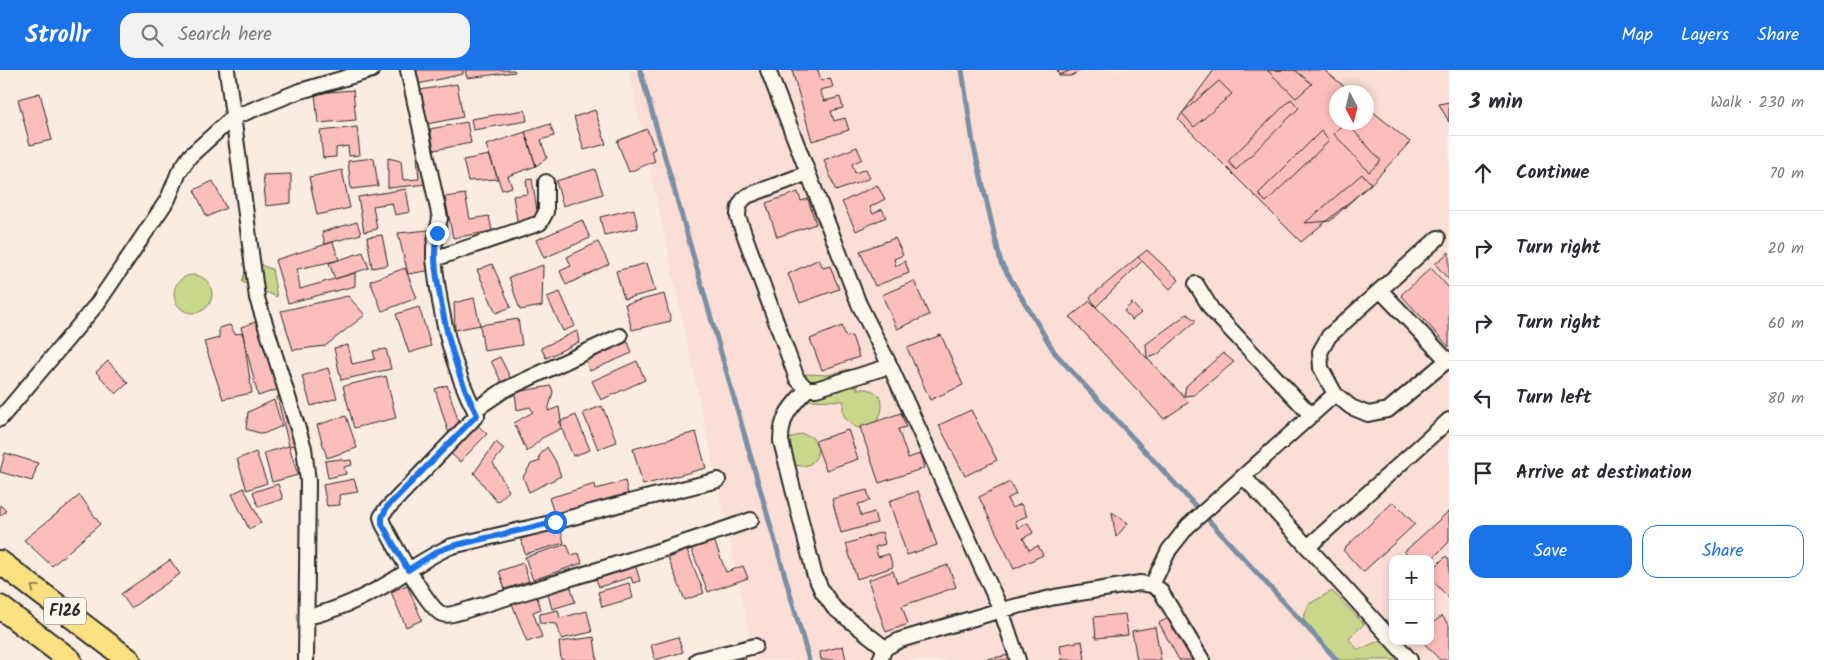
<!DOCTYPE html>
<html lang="en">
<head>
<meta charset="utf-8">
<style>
  body { margin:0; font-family:Kalam,sans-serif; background:#f2f2f3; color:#2b2b33 }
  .controls { position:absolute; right:15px; bottom:15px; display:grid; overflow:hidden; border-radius:10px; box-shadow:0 2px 8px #0003 }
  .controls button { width:45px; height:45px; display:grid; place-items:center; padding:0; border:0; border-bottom:1px solid #e1e1e2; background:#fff; color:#2b2b33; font:25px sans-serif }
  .compass { position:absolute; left:1329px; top:15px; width:45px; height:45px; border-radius:50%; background:#fff; box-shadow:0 2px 8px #0003; rotate:173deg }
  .stop { position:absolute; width:15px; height:15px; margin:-11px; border:4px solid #1a73e8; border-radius:50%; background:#fff }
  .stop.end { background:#1a73e8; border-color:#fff; box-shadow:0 1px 5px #0008 }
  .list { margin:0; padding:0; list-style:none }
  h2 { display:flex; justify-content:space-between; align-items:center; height:65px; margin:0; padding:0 20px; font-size:21px }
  h2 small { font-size:16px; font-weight:400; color:#7c7c81 }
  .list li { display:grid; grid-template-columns:32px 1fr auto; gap:15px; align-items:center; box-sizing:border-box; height:75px; padding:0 20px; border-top:1px solid #e1e1e2 }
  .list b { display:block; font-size:19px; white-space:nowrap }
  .list em { font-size:16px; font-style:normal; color:#7c7c81 }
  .actions { display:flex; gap:10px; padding:15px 20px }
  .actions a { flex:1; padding:11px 0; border:1px solid #1a73e8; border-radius:15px; text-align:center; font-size:18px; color:#1a73e8 }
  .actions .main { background:#1a73e8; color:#fff }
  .icon { flex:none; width:28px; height:28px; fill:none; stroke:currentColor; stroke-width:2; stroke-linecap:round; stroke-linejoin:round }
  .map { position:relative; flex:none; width:1449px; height:590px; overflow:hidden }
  header { display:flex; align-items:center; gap:30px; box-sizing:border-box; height:70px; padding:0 25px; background:#1a73e8; color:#fff }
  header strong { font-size:24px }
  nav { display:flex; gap:28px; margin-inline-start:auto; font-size:18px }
  .search { width:350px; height:45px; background:#f2f2f3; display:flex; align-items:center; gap:12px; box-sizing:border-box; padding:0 18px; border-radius:15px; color:#7c7c81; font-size:19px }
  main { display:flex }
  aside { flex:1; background:#fff }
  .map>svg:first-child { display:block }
  .built { fill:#fbded6; fill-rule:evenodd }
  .green { fill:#c8d78b; stroke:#7a815b }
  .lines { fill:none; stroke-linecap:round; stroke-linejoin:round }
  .stream { stroke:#798fa5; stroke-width:5 }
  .building { fill:#fbbebb; stroke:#2b2b2b }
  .minor-casing { stroke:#2b2b2b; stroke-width:18 }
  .primary-casing { stroke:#2b2b2b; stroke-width:26 }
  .minor { stroke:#fbf7ec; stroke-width:14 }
  .primary { stroke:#f9e181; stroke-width:22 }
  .oneway { stroke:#928656 }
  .route { stroke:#1a73e8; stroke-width:6 }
  .labels { text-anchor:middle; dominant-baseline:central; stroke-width:4; stroke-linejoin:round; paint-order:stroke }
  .shield { fill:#fbf7ec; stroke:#696865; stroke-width:1 }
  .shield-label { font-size:16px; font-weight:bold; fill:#2b2b2b }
</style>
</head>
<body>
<header>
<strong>Strollr</strong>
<div class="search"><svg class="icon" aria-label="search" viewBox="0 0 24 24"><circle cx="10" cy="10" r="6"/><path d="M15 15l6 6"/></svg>Search here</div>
<nav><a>Map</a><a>Layers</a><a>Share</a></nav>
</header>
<main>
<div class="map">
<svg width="1449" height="590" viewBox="0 0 1449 590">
  <rect width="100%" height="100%" fill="#fbece2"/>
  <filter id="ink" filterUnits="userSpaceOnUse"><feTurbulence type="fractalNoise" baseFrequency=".02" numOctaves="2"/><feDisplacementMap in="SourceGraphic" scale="10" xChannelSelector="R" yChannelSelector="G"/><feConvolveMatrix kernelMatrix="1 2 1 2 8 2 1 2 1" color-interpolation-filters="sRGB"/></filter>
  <g filter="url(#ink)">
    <path class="built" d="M629,0H1449V590H755ZM1336,22H1366V52H1336ZM1393,489H1430V571H1393Z"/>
    <path class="green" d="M248,191L272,199L277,227L242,212Z
      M174 224a19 19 0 1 1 38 0a19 19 0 1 1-38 0Z
      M849,299L863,310L856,319C904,314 876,379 849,352C842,346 842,339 844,331L808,330L795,316L806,304L828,305Z
      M801,364C831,366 817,409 790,392L787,372L791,368Z
      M1332,521L1364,554L1349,569L1358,580L1383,569L1398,587L1396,590H1339L1303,549L1309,534Z"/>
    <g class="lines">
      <path class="stream" d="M640,0L809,590
        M962,0L973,73L1001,193L1055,283L1337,590"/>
    </g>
    <path class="building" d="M415,0H463V4L418,14Z
      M465,0H514L515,2L467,8Z
      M792,0H818L821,11L830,8L833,17L820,20L824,31L840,27L843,38L831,41L834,51L845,48L849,60L812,71Z
      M1057,0H1071L1060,5Z
      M1058,0H1081L1071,6H1059Z
      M1214,0H1324L1351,22H1336V52H1366V36L1410,72L1370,115L1301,172L1178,49Z
      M1267,0H1295L1312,14L1296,28Z
      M1219,11L1232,24L1194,57L1182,43Z
      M457,14L463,47L427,54L420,20Z
      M353,20L356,50L318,53L315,23Z
      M40,23L52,70L30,75L18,29Z
      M1291,29L1299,38L1236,100L1228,91Z
      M1449,32V52L1439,34Z
      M525,40L527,51L473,60L471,49Z
      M595,40L606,74L584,80L574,47Z
      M467,52L471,73L434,80L430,59Z
      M1344,52H1346L1381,91L1369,102L1334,64Z
      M550,54L554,66L541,70L547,88L536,96L525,62Z
      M357,57L360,85L349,86L348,76L336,78V87L323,88L320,61Z
      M647,59L655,79L651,81L655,91L629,102L617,71Z
      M1321,61L1329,71L1266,132L1258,124Z
      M525,62L536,96L508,106L512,117L502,120L486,75Z
      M857,77L862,89L852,94L855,103L866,99L870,108L836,121L824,90Z
      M489,85L498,109L468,111L463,90Z
      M417,87H427V114L388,118V88L401,91L403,110L419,109Z
      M374,88L378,116L351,119L348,91Z
      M595,99L603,124L563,136L556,111Z
      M342,100L350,138L317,145L309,107Z
      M291,104V133L266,136L263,105Z
      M1362,104L1371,113L1330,151L1305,153Z
      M532,109L539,153L518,156L513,126L528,124L526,110Z
      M213,111L226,138L207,147L194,120Z
      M877,115L885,129L870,137L873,144L882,139L886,147L856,161L842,132Z
      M406,119L410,142L395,145L392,133L373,136L377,159L364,162L358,127Z
      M798,122L801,131L808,129L816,154L777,167L766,133Z
      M465,124L470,149L489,146L492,161L453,168L445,127Z
      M634,139L638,158L604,165L600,147Z
      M582,150L590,168L544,188L536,170Z
      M357,152L361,164L325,174L322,162Z
      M429,160L432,200L408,204L398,163Z
      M382,165L388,195L372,198L367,167Z
      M895,168L903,185L894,189L896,196L905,191L909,203L875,216L860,181Z
      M333,172L339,190L297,199L300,219L355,203V216L288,233L275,190Z
      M598,172L609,194L566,215L560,201L571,196L567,187Z
      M1147,180L1179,210L1170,219L1138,187Z
      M363,182L369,198L335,209L329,193Z
      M1449,182V210L1435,194Z
      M1138,187L1142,191L1096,237L1090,227Z
      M819,189L823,198L830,196L839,219L800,233L788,204Z
      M647,193L655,221L624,229L616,201Z
      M492,194L511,237L496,243L477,200Z
      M543,195L542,236L520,240L509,207Z
      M405,198L417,228L382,241L370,211Z
      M1431,198L1449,218V277L1401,225Z
      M914,211L929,245L897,259L882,225Z
      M560,222L575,256L563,261L547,227Z
      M664,224L671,251L632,260L625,234Z
      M348,226L365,245L325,276L293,280L281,241Z
      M474,228L480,255L455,260L454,233Z
      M1090,231L1147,288L1189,332L1164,349L1070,247Z
      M1132,233L1141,243L1132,250L1124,241Z
      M419,237L431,276L409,283L396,244Z
      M1187,244L1196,251L1157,285L1147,288L1146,274Z
      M518,249L522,275L484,281L480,255Z
      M258,251L266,283L282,318L258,326L241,257Z
      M230,255L235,264L243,263L252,323L223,329L204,272L219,268V258Z
      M842,256L846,267L852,266L859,287L822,300L810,269Z
      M577,261L579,272L546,288L541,278Z
      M941,265L963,315L930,330L907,278Z
      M628,272L632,283L590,301L585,289Z
      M348,275L352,294L375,289L373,281L386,279L391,299L341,310L334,278Z
      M1223,283L1234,292L1194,325L1184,326L1186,316Z
      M500,287L511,309L502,313L491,291Z
      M108,291L128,313L116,324L96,302Z
      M637,291L645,310L601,330L592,311Z
      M328,298L337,328L311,336L302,306Z
      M386,306L396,348L354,358L343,316Z
      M447,315L459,353L449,364L435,319Z
      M551,316L553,322L548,341L559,337L562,358L542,368L527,382L514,353L533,342L530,337L517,340L515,322Z
      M287,325L302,373L289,376L277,327Z
      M274,330L282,356L263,364L246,359L248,342Z
      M602,336L617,372L598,379L583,343Z
      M971,340L997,390L965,406L939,355Z
      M901,343L906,357L898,359L908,388L920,384L924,398L879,413L860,357Z
      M576,345L590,380L573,386L559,352Z
      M346,346L357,378L327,388L317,355Z
      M473,351L487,364L460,392L446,379Z
      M848,360L858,389L826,400L815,371Z
      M696,362L706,398L643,415L633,379Z
      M496,372L504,379L493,393L509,421L497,432L474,403Z
      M289,376L298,405L272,412L264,383Z
      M547,377L555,390L561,406L529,422L523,407L531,394L540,391L539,386Z
      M256,382L267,413L247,420L237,389Z
      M5,383L38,393L32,411L0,402Z
      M341,389L343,391L351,390L352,395L344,397L346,404L328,408L325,391Z
      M354,409L358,422L339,425L340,435L327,436L323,415Z
      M625,411L628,424L555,446L549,428L595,414L596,419Z
      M1010,412L1016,424L1007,429L1012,438L1021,434L1027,446L1015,451L1018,458L1028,453L1033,463L1023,468L1029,480L1038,476L1043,485L1014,499L979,427Z
      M278,414L283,429L258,437L253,422Z
      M244,418L261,453L249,459L232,424Z
      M867,420L870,431L858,434L861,446L874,442L877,453L841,463L832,429Z
      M918,421L937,475L907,485L889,431Z
      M80,425L100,454L52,496L24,470Z
      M1393,432L1415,454L1363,502L1343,480Z
      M0,435L6,441L0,446Z
      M1449,441V472L1430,491V489H1413L1404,482Z
      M1112,442L1128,453L1116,467L1114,456Z
      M560,457L564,473L525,484L521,469Z
      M882,462L885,474L875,477L878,487L889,484L893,497L857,509L846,474Z
      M714,470L726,502L743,496L748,508L708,522L691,478Z
      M567,474L571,485L579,483L582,493L533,510L525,487Z
      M687,480L704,523L685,530L668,488Z
      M1446,486L1449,490V528L1430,508V502Z
      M170,490L180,504L131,538L121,524Z
      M523,493L529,511L505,519L499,501Z
      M635,494L640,511L633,513L631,507L599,517L595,506Z
      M948,495L956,517L902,536L908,554L886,562L868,510L893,501L897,513Z
      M629,513L633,528L602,537L598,522Z
      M570,514L575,532L552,539L547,521Z
      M407,515L422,550L406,557L391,522Z
      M535,522L541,539L533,542L542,567L527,572L511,531Z
      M558,540L560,548L587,541L592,562L561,569L557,554L539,553L540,544Z
      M1125,544L1128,565L1096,568L1094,547Z
      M1442,546L1449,555V590H1440L1422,571H1430V555Z
      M1170,547L1194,590H1179L1159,553Z
      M1155,557L1161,590H1137L1132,561Z
      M594,567L597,590H561L559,572Z
      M678,567L683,582L655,590L651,575Z
      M1082,571L1085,590H1062L1060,575Z
      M843,576L846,590H821L820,582Z
      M744,582L746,590H720Z
      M1010,585L1011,590H987V589Z"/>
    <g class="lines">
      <g class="minor-casing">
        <path id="minor" d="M227,0L257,228L304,378L308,411L306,590
          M408,0L440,148L434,177V189C440,243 451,296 477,345
          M768,0L859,234L890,296L1001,540L1018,590
          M808,103L747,126C740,132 738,137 738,147L797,309L807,319H816L890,296
          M1438,168L1329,266L1320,282L1321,298L1335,324L1351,337L1368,344L1388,340L1449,289
          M434,189L540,153L546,142V112
          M1196,214L1212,240L1311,345
          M1380,220L1449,292
          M620,266L504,320L476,339L477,345L384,442L381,447L383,454C392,470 427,538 442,544C447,546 454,544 460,542C557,512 655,484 751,450
          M807,319C791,337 781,345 781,371L814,503L822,521L834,538L885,578
          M0,349L97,234L168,129L179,102L190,86L232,48L297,22L372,0
          M1244,407L1393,571
          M1308,477L1449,350
          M1152,515L1169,480L1188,456L1335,324
          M307,547C338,540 364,528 392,511C411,499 430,485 452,476L555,452L617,435L718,410
          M1393,571L1410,590
          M697,590L755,576
          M880,590L885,578L900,570L1001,540L1055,527L1140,513L1152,515L1160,520L1202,590"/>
      </g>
      <g class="primary-casing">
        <path id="primary" d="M0,492L129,590
          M0,537L70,590"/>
      </g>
      <use href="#minor" class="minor"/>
      <use href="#primary" class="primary"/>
    </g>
    <defs><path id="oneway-chevron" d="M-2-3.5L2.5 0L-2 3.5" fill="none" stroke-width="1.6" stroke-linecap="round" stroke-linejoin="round" transform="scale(1.25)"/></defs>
    <use class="oneway" href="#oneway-chevron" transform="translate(34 518) rotate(-143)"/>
  </g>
  <g class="lines" filter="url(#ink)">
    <path class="route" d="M437,163C432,187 437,208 441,232C448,272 458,308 477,345L387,437L382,447V454L408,500L438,481L452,476L555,452"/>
  </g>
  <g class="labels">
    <rect class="shield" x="44" y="527.5" width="42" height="27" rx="4"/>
    <g class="shield-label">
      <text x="65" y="541">F126</text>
    </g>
  </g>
</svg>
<div class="controls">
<button>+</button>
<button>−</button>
</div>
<svg class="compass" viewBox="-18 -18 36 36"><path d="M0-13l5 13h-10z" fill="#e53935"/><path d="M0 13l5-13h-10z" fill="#7c7c81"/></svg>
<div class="stop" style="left:555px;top:452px"></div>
<div class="stop end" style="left:437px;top:163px"></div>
</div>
<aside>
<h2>3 min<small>Walk · 230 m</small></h2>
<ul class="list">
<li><svg class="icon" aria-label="ahead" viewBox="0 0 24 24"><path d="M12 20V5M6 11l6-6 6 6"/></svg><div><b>Continue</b></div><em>70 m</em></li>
<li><svg class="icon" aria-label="right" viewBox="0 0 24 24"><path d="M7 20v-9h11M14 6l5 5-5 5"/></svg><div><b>Turn right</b></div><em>20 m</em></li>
<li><svg class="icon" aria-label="right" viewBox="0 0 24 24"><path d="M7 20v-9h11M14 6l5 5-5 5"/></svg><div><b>Turn right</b></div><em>60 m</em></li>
<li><svg class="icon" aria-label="left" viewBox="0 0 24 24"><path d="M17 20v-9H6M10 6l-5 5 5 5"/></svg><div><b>Turn left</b></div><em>80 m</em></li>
<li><svg class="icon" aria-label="arrive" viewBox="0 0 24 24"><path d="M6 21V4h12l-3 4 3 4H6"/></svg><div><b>Arrive at destination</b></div></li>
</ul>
<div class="actions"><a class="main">Save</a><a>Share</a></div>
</aside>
</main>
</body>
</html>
